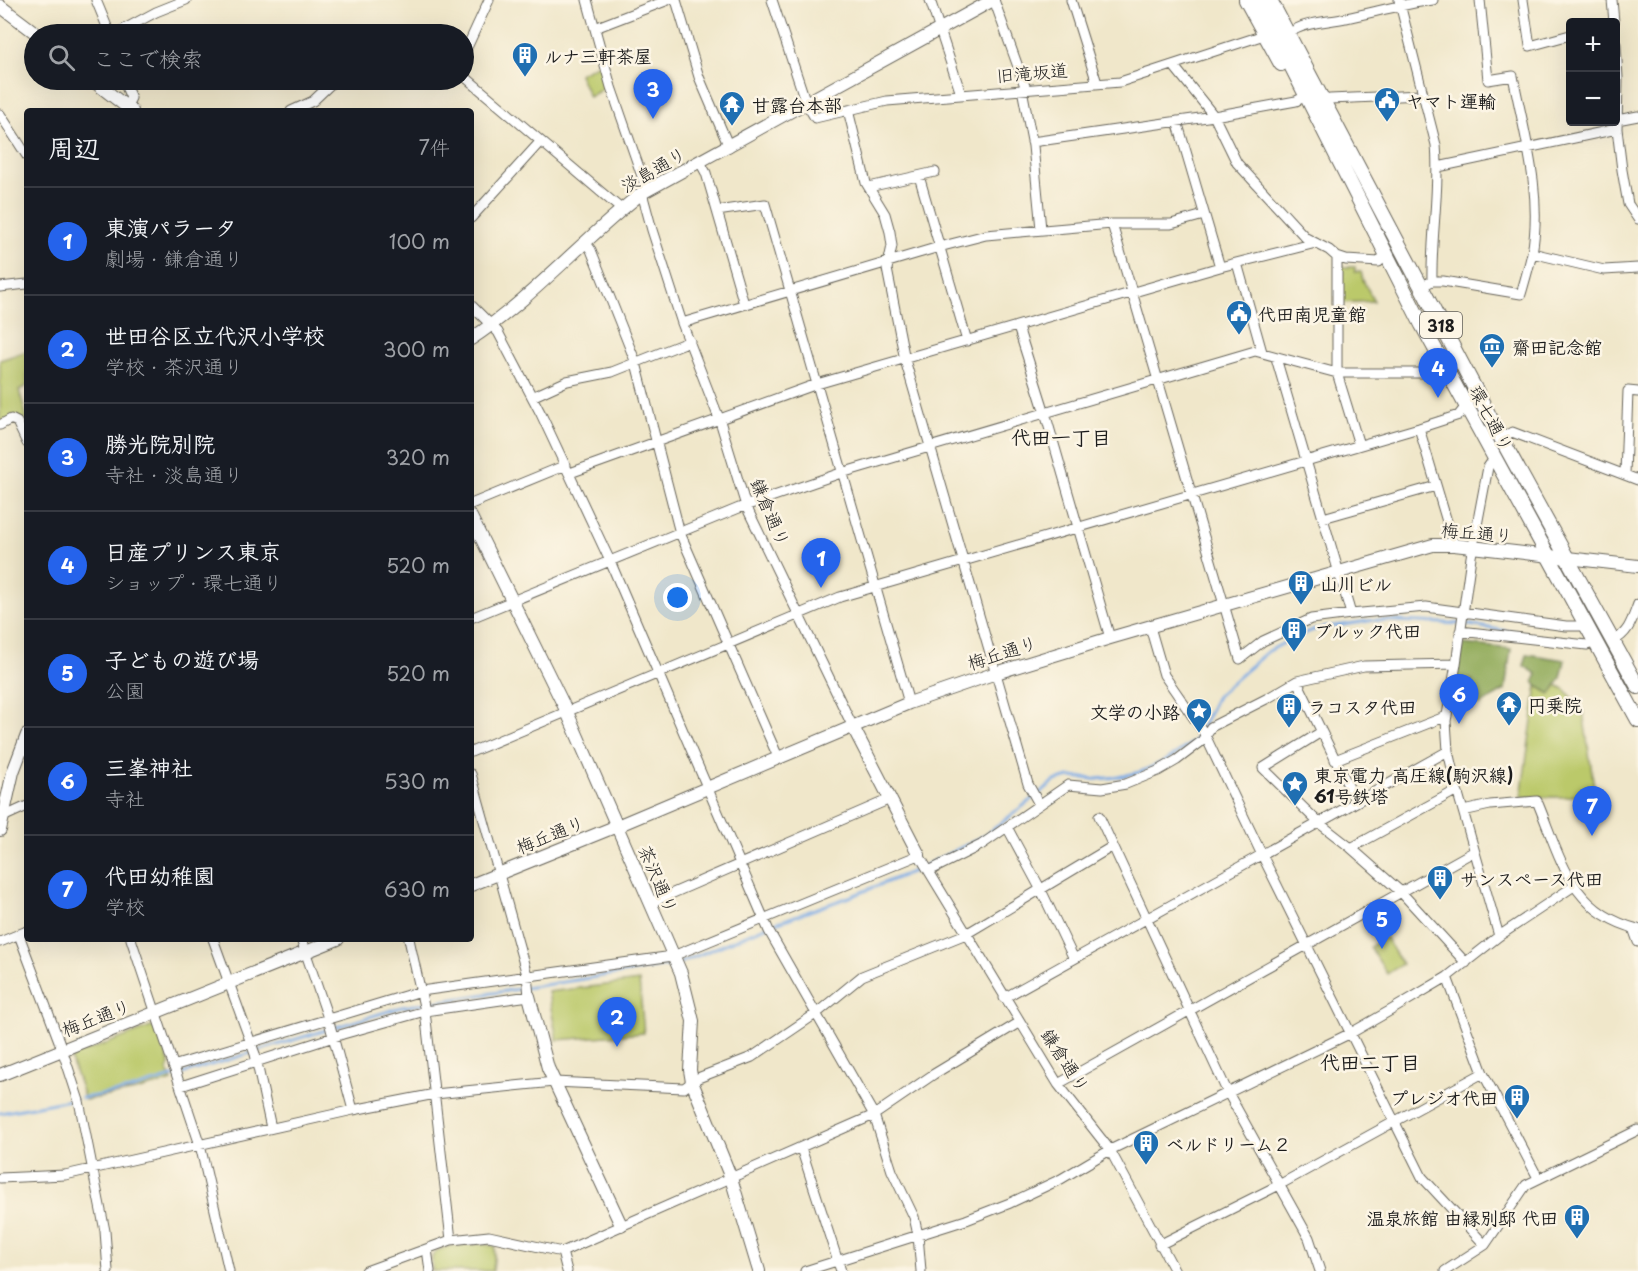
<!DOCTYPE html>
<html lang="ja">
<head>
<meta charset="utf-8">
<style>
  body { margin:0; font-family:"Playpen Sans","Klee One",sans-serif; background:#242831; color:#f1f3f6 }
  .controls { position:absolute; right:18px; top:18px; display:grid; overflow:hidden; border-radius:6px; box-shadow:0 6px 24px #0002 }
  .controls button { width:54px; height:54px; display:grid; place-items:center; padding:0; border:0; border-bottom:2px solid #363941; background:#171b24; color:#f1f3f6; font:30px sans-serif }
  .you { position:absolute; left:678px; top:598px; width:21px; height:21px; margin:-15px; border:4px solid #fff; border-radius:50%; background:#1a73e8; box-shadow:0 0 0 9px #1a73e833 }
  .badge { display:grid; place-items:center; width:39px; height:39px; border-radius:50%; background:#2563eb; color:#fff; font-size:20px; font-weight:700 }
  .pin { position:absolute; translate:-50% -50px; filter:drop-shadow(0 2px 3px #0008) }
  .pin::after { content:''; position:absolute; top:32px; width:21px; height:18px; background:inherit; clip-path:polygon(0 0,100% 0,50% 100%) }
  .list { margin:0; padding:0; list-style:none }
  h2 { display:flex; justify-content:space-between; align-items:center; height:78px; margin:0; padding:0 24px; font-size:26px }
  h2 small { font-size:20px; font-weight:400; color:#9ea1a6 }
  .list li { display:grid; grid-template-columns:39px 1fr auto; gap:18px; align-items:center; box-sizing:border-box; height:108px; padding:0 24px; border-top:2px solid #363941 }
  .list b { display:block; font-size:22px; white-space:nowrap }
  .list p { margin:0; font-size:20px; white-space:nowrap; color:#9ea1a6 }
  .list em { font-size:20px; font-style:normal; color:#9ea1a6 }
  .icon { flex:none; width:33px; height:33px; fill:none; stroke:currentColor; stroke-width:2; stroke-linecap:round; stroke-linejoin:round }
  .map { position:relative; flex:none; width:1638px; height:1271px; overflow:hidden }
  .search { position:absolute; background:#171b24; box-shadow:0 6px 24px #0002; left:24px; top:24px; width:450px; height:66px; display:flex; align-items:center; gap:15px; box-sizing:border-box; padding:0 21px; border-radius:33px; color:#9ea1a6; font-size:22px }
  .panel { position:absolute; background:#171b24; box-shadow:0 6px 24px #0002; left:24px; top:108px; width:450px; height:834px; border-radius:6px }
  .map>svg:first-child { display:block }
  .green { fill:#bbc96b; stroke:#6c7244; stroke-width:1.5 }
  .forest { fill:#94ad5f; stroke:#58643e; stroke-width:1.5 }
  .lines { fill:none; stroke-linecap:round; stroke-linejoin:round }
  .stream { stroke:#7babe5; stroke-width:3 }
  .street-casing { stroke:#666359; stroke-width:11 }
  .secondary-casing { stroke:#666359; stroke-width:14 }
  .primary-casing { stroke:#666359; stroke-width:16 }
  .street { stroke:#fff; stroke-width:9 }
  .secondary { stroke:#fff; stroke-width:12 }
  .primary { stroke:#fff; stroke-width:14 }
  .labels { text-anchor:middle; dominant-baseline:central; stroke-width:5; stroke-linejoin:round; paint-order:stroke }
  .shield { fill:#fcf5e5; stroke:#5f5d58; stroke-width:1.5 }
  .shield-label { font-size:16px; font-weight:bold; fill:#1c1c1c }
  .poi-label { font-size:18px; font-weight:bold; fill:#1c1c1c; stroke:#fcf5e5; text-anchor:start }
  .street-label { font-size:18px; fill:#1c1c1c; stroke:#fcf5e5 }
  .neighbourhood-label { font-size:20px; font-weight:bold; fill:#1c1c1c; stroke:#fcf5e5 }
</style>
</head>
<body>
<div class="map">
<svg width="1638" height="1271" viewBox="0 0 1638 1271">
  <rect width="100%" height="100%" fill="#fcf5e5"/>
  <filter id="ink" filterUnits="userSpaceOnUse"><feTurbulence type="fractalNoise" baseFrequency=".0167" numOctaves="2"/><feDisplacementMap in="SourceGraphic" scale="12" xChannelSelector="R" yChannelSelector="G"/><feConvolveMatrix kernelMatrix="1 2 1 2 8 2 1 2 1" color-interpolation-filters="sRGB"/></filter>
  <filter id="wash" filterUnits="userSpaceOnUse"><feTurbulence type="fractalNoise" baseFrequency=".008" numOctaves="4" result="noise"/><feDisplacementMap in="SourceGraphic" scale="24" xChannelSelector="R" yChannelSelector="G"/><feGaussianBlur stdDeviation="1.35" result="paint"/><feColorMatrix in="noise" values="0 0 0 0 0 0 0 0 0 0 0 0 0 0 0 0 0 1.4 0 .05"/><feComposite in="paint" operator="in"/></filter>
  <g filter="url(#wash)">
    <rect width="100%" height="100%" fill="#f0e7ca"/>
    <path class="green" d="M602,62L608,86L589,97L579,74Z
      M1341,267H1355V272H1361L1363,280L1374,301L1340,303Z
      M27,351V386L19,390L27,418L20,421L0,422V360Z
      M1557,685L1566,690L1583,711L1595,794L1561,797H1521L1537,686L1551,694Z
      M1385,937L1402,964L1387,974L1370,947Z
      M639,981L644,1033L557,1040L548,992Z
      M151,1027L156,1028L169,1062L168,1073L172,1081L136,1091L85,1100L71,1060L73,1056Z
      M481,1244L495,1246L493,1271H432V1257L436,1251L449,1246Z"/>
    <path class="forest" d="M1463,644L1511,649L1505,690L1480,705L1470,706L1472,680L1456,678Z
      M1527,654L1565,660L1561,678L1551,694L1537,686L1534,681L1537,674L1524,666Z"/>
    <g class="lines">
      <path class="stream" d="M680,963L770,925L852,896L914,871L986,835L1055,781L1069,777L1096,779L1118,777L1140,772L1167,760L1195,741L1217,696L1246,670L1267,652L1297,636L1316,629L1374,620L1465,624L1524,634
        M82,1098L129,1090L402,1007L674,965
        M0,1113L75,1099"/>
    </g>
  </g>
  <g filter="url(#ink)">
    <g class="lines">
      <g class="street-casing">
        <path id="street" d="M96,0L110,34
          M587,0L611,87L644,182L642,193L652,230L682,323L720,421L746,506L852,725
          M676,0L699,77L729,147
          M772,0L806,103L815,118L887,101L1120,82L1264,35
          M930,0L961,94
          M994,0L1026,89
          M1071,0L1097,83
          M1399,0L1436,145C1440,190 1431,235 1432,281
          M1523,0L1530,46L1570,35
          M1612,0L1614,22
          M595,28L668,0
          M1296,29C1311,21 1330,22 1346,18C1375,12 1403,4 1433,0
          M115,34L156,12L186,0
          M1616,44L1618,78L1617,129L1622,170L1628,204L1638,219
          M464,54L489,0
          M1173,65L1214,116L1237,163L1306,238L1329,250L1337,257L1346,260L1379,262L1386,253
          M464,76L621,209
          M123,80L131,98L127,106
          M1022,89L1033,146L1041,229
          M1325,101L1330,99L1422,95
          M848,110L866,183L885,214L890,232L892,246L887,269L905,360L1028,784L1039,804
          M291,111L313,101L335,80
          M0,114L27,156
          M1617,120L1638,116
          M1177,121L1220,267
          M1032,142L1214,116L1296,101L1306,96
          M700,162L706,173L744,304
          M1438,167L1617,129
          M919,176L967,341
          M869,187L935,172
          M717,211L765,204L909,703
          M471,218L540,142
          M1112,224L1240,659L1263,641L1311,619L1351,614L1426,607L1566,626H1588
          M585,242L591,250L636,363L680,533L778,757
          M1532,253L1604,270L1638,268
          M1337,257V373L1359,445
          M1237,263L1262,352
          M0,287L27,284
          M1421,287L1432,281H1443L1521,294C1525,280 1529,267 1532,253C1543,194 1524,133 1513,76L1488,80L1480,0
          M471,305L498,332L541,414L610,561L769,931L874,1115L892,1171L914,1217L918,1235L921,1271
          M682,323L939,247L986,235L1112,224H1171L1204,215
          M1018,327L1045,413L1110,638
          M1276,358L1351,614
          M532,397L567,381L612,372L690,341
          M0,425L11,419L17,422L27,443
          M1419,428L1454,545
          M1501,438L1512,432L1638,480
          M1493,458V460L1488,467L1471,557L1456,664L1446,721L1448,751L1457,790L1499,936
          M570,473L817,384L1220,267L1316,243
          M1625,474L1628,391L1638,392
          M471,504L566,465
          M1323,518L1436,486
          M471,618L739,508L838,474L1255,351L1337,373H1436L1449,375
          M1150,627L1164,675L1204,733L1262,855L1422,1177L1485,1245
          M1460,631L1587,645L1597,642
          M1613,641C1629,633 1632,620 1638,604
          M1297,681L1356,802
          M1321,732L1263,768L1319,823L1351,848L1401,892L1466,963
          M471,752L840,597L1419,428L1459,415L1466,406
          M1335,760L1447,716
          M1463,811L1490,805L1537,801C1561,858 1570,912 1638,929
          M1099,816L1227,1091L1309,1238L1320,1271
          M3,817L27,806
          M1007,827L1041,890L1074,959
          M1351,848L1457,790
          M929,871L981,845L1068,785L1102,788L1126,784L1158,771L1177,760L1202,741L1211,727L1268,698L1297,681L1364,666L1456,664
          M650,903L890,799
          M1633,928L1638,942
          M19,935L62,1049L79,1101L105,1231L108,1271
          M131,939L200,1145L229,1271
          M213,939L255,1054L271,1128
          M301,939L328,1018L353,1110
          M409,939L425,1011L451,1240
          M0,942L27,931
          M1447,977L1483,1073L1538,1178
          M1004,998L1448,751
          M173,1066L421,991L673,956L919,855L1058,1084L1110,1150L1175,1271
          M1058,1084L1473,852
          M181,1086L343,1034L425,1011L529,996L527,975L471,774
          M801,1148L841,1271
          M0,1178L65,1175L353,1110L435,1094L554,1082L684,1088L698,1078L752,1057L817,1013L862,976L966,934L1113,846
          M1159,1245L1279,1185L1483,1073
          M427,1249L430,1271
          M366,1271L451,1240L489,1236L562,1252
          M567,1271L562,1252L874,1115L934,1074L1020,1022
          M805,1271L966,1220L1010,1203L1061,1179L1110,1150L1351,1033L1393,1009L1447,977L1499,936L1574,886
          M1445,1271L1485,1245L1526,1185L1638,1130"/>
      </g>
      <g class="secondary-casing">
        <path id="secondary" d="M0,6L37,34
          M92,80L132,111
          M471,339C534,297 583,239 642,193L993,0
          M471,517L567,712L681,973L693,1021L690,1070L692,1082L731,1178L759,1271
          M852,725L919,855
          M0,830L13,772L27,735
          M471,885L617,826L909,703L996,673L1110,638L1433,545H1454L1638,566
          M529,996L548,1068L621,1225
          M0,1075L338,939"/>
      </g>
      <g class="primary-casing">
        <path id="primary" d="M1246,0L1281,64
          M1258,0L1422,325L1638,720
          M1270,0L1501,438L1638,687"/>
      </g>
      <use href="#street" class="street"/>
      <use href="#secondary" class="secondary"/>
      <use href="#primary" class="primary"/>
    </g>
  </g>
  <defs>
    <g id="building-pin" transform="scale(1.35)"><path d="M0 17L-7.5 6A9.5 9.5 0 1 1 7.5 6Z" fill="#1f6fb2" stroke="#fcf5e5"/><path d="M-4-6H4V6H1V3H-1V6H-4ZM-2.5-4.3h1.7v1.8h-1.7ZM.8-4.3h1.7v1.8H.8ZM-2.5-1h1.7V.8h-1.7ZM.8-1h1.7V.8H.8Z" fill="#fff"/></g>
    <g id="civic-pin" transform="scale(1.35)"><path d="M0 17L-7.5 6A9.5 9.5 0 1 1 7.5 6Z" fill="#1f6fb2" stroke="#fcf5e5"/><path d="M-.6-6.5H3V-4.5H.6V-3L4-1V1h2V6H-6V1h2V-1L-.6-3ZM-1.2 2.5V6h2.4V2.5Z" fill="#fff"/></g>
    <g id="temple-pin" transform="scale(1.35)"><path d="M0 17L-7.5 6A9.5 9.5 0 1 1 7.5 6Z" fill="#1f6fb2" stroke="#fcf5e5"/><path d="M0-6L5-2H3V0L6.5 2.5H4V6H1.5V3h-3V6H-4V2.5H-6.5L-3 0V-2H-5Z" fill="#fff"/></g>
    <g id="museum-pin" transform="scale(1.35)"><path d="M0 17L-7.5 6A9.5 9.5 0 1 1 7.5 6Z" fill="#1f6fb2" stroke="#fcf5e5"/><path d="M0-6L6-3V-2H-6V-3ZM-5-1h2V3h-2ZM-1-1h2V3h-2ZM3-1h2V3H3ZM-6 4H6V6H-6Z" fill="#fff"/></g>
    <g id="sight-pin" transform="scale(1.35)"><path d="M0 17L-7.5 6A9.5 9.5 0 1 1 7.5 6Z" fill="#1f6fb2" stroke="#fcf5e5"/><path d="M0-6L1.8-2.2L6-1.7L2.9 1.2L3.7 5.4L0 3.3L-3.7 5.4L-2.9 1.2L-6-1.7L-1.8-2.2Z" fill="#fff"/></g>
  </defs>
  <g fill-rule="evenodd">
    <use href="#building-pin" x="525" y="55"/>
    <use href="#civic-pin" x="1387" y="100"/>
    <use href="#temple-pin" x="732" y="104"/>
    <use href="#civic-pin" x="1239" y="313"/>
    <use href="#museum-pin" x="1492" y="346"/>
    <use href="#building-pin" x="1301" y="583"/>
    <use href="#building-pin" x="1294" y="630"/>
    <use href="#temple-pin" x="1509" y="704"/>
    <use href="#building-pin" x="1289" y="706"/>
    <use href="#sight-pin" x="1199" y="711"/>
    <use href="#sight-pin" x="1295" y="784"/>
    <use href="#building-pin" x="1440" y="878"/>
    <use href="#building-pin" x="1517" y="1097"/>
    <use href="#building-pin" x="1146" y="1143"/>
    <use href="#building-pin" x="1577" y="1217"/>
  </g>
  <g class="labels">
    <rect class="shield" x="1420" y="312" width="42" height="26" rx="4.5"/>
    <g class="shield-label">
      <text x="1441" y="325">318</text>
    </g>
    <g class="poi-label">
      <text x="544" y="55">ルナ三軒茶屋</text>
      <text x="1406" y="100">ヤマト運輸</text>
      <text x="752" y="104">甘露台本部</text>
      <text x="1258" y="313">代田南児童館</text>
      <text x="1512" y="346">齋田記念館</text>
      <text x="1320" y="583">山川ビル</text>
      <text x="1314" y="630">ブルック代田</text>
      <text x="1528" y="704">円乗院</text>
      <text x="1308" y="706">ラコスタ代田</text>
      <text x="1180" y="711" text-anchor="end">文学の小路</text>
      <text x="1314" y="774">東京電力 高圧線(駒沢線)<tspan x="1314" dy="21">61号鉄塔</tspan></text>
      <text x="1460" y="878">サンスペース代田</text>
      <text x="1498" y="1097" text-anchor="end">プレジオ代田</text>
      <text x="1166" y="1143">ベルドリーム２</text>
      <text x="1558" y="1217" text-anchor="end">温泉旅館 由縁別邸 代田</text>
    </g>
    <g class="street-label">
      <text transform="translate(1032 72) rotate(-5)">旧滝坂道</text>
      <text transform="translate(653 169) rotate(-30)">淡島通り</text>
      <text transform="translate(1492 418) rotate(62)">環七通り</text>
      <text transform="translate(771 512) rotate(67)">鎌倉通り</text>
      <text transform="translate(1477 532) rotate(5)">梅丘通り</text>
      <text transform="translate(1002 652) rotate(-18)">梅丘通り</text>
      <text transform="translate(550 834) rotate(-22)">梅丘通り</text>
      <text transform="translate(659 879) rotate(67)">茶沢通り</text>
      <text transform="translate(96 1017) rotate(-21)">梅丘通り</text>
      <text transform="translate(1066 1060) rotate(57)">鎌倉通り</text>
    </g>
    <g class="neighbourhood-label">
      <text x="1061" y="437">代田一丁目</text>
      <text x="1370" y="1062">代田二丁目</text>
    </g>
  </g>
</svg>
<div class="controls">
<button>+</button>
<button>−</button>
</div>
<div class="you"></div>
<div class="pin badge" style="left:821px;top:588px">1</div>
<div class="pin badge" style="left:617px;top:1047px">2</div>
<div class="pin badge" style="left:653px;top:119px">3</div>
<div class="pin badge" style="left:1438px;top:398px">4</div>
<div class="pin badge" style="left:1382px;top:949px">5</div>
<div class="pin badge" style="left:1459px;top:724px">6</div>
<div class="pin badge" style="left:1592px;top:836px">7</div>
<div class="search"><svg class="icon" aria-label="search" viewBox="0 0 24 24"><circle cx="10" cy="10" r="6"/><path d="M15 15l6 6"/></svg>ここで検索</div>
<section class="panel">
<h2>周辺<small>7件</small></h2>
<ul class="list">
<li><span class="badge">1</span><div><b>東演パラータ</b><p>劇場 · 鎌倉通り</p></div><em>100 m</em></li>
<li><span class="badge">2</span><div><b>世田谷区立代沢小学校</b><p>学校 · 茶沢通り</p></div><em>300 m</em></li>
<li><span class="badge">3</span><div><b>勝光院別院</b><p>寺社 · 淡島通り</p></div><em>320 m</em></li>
<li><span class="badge">4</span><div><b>日産プリンス東京</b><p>ショップ · 環七通り</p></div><em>520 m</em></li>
<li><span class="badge">5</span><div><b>子どもの遊び場</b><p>公園</p></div><em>520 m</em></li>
<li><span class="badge">6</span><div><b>三峯神社</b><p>寺社</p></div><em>530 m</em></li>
<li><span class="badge">7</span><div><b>代田幼稚園</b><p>学校</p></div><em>630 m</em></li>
</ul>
</section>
</div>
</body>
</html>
